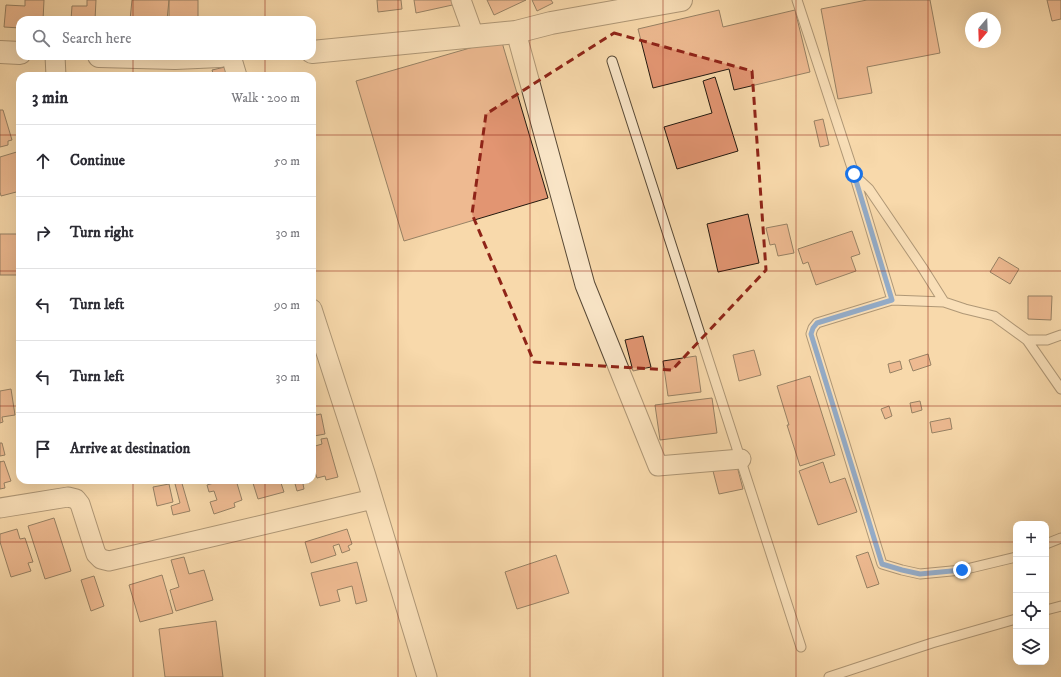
<!DOCTYPE html>
<html lang="en">
<head>
<meta charset="utf-8">
<style>
  body { margin:0; font-family:"IM FELL DW Pica",serif; background:#f7f7f7; color:#2b2b33 }
  .controls { position:absolute; right:12px; bottom:12px; display:grid; overflow:hidden; border-radius:8px; box-shadow:0 4px 16px #0002 }
  .controls button { width:36px; height:36px; display:grid; place-items:center; padding:0; border:0; border-bottom:1px solid #e1e1e2; background:#fff; color:#2b2b33; font:20px sans-serif }
  .compass { position:absolute; left:965px; top:12px; width:36px; height:36px; border-radius:50%; background:#fff; box-shadow:0 4px 16px #0002; rotate:199deg }
  .stop { position:absolute; width:12px; height:12px; margin:-9px; border:3px solid #1a73e8; border-radius:50%; background:#fff }
  .stop.end { background:#1a73e8; border-color:#fff; box-shadow:0 1px 4px #0008 }
  .list { margin:0; padding:0; list-style:none }
  h2 { display:flex; justify-content:space-between; align-items:center; height:52px; margin:0; padding:0 16px; font-size:17px }
  h2 small { font-size:13px; font-weight:400; color:#7c7c81 }
  .list li { display:grid; grid-template-columns:26px 1fr auto; gap:12px; align-items:center; box-sizing:border-box; height:72px; padding:0 16px; border-top:1px solid #e1e1e2 }
  .list b { display:block; font-size:15px; white-space:nowrap }
  .list em { font-size:13px; font-style:normal; color:#7c7c81 }
  .icon { flex:none; width:22px; height:22px; fill:none; stroke:currentColor; stroke-width:2; stroke-linecap:round; stroke-linejoin:round }
  .map { position:relative; flex:none; width:1061px; height:677px; overflow:hidden }
  .search { position:absolute; background:#fff; box-shadow:0 4px 16px #0002; left:16px; top:16px; width:300px; height:44px; display:flex; align-items:center; gap:10px; box-sizing:border-box; padding:0 14px; border-radius:12px; color:#7c7c81; font-size:15px }
  .panel { position:absolute; background:#fff; box-shadow:0 4px 16px #0002; left:16px; top:72px; width:300px; height:412px; border-radius:12px }
  .map>svg:first-child { display:block }
  .building { fill:#e29572; stroke:#23190f }
  .lines { fill:none; stroke-linecap:round; stroke-linejoin:round }
  .service-casing { stroke:#584936; stroke-width:11 }
  .minor-casing { stroke:#584936; stroke-width:21 }
  .tertiary-casing { stroke:#584936; stroke-width:24 }
  .service { stroke:#fae6c8; stroke-width:9 }
  .minor { stroke:#fae6c8; stroke-width:19 }
  .tertiary { stroke:#fae6c8; stroke-width:22 }
  .route { stroke:#1a73e8; stroke-width:5 }
  .marked { fill:none; stroke:#8f2418; stroke-width:3; stroke-dasharray:8 5; stroke-linejoin:round }
  .grid { fill:none; stroke:#8f2418; stroke-width:1; stroke-opacity:0.55 }
</style>
</head>
<body>
<div class="map">
<svg width="1061" height="677" viewBox="0 0 1061 677">
  <rect width="100%" height="100%" fill="#f8d9ab"/>
  <filter id="stains"><feTurbulence type="fractalNoise" baseFrequency=".005" numOctaves="4"/><feColorMatrix values="0 0 0 0 .2 0 0 0 0 .09 0 0 0 0 .02 0 0 0 .5 -.17"/></filter>
  <radialGradient id="worn" r=".72"><stop offset=".6" stop-color="#630" stop-opacity="0"/><stop offset="1" stop-color="#630" stop-opacity=".3"/></radialGradient>
  <path class="building" d="M25,0H44L43,20H20V28L4,27L6,5L25,6Z
    M87,0H96L95,20H71L72,6H87Z
    M132,0H169L167,20H130Z
    M169,0H198V20H169Z
    M377,0H401L402,9L378,12Z
    M414,0H455L457,4L416,13Z
    M487,0H526L494,15Z
    M532,0H551L553,3L537,11Z
    M867,0H930L940,53L867,67L872,93L838,99L821,9Z
    M1047,0H1061V19L1052,21Z
    M719,10L723,27L795,10L810,72L734,90L729,69L653,88L638,29Z
    M501,39L548,198L404,241L356,81Z
    M225,67L227,76H214L212,70Z
    M715,77L738,151L677,169L664,127L712,113L703,81Z
    M0,110H3L12,140L8,141V145L0,147Z
    M823,119L829,145L820,147L814,121Z
    M20,151V191L1,196L0,192V157Z
    M748,214L759,263L718,272L707,224Z
    M787,224L794,253L778,256L775,244L770,245L766,228Z
    M852,231L860,254L851,257L856,271L816,285L808,262L803,264L798,249Z
    M0,234H20V275H0Z
    M999,257L1019,269L1010,284L990,272Z
    M1028,296H1052L1051,320L1028,319Z
    M643,336L651,367L633,371L625,340Z
    M754,350L761,375L739,381L733,355Z
    M928,354L931,365L913,371L909,360Z
    M696,356L701,392L668,396L663,361Z
    M900,361L902,369L890,373L888,364Z
    M810,376L835,455L800,466L787,425H789L777,386Z
    M11,389L15,415L2,417L3,422L0,423V391Z
    M312,397L316,415L321,414L325,434L314,436L312,430Z
    M712,398L717,433L660,440L655,405Z
    M920,401L922,410L912,413L910,403Z
    M889,406L892,416L885,419L881,409Z
    M950,418L952,429L932,433L930,422Z
    M327,438L338,477L326,480L325,476L317,478L315,472H312V447L322,444L321,439Z
    M0,443H2L5,455L0,456Z
    M0,461V462L4,461L11,481L4,483L5,488L0,489Z
    M823,462L830,483L845,478L857,512L818,525L799,471Z
    M737,466L743,489L719,494L713,471Z
    M161,480H181L190,511L173,515L171,506L180,503L174,480L162,483Z
    M224,480H236L242,500L234,503L235,507L214,514L210,502L217,500L214,491L209,492L207,485Z
    M252,480H280L284,492L258,499Z
    M294,480H309L310,482L303,484L304,489L297,491Z
    M169,484L173,502L157,506L153,487Z
    M54,518L71,571L45,579L28,526Z
    M17,529L20,539L25,538L33,562L28,563L31,571L11,577L0,542V534Z
    M347,529L352,544L348,546L350,550L342,553L339,544L333,546L336,555L311,563L305,542Z
    M868,552L879,584L867,588L856,556Z
    M556,555L569,593L517,609L505,572Z
    M184,557L189,574L204,570L213,600L176,611L170,590L179,587L171,560Z
    M357,562L367,601L356,604L352,586L337,590L340,601L320,606L311,573Z
    M162,575L173,613L140,622L129,585Z
    M94,576L104,606L91,611L81,580Z
    M216,621L223,677H165L159,629Z"/>
  <g class="lines">
    <g class="service-casing">
      <path id="service" d="M797,0L854,174L892,300L817,323L813,328L811,334L882,564L902,570L920,574L962,570L1016,557
        M612,61L801,647
        M855,176L869,189L922,267L944,302
        M892,300L944,302L965,309L994,316L1027,340L1061,389
        M1027,340H1047L1061,335
        M1046,544L1061,538
        M1046,610L1061,606
        M829,677L932,643L1016,619"/>
    </g>
    <g class="minor-casing">
      <path id="minor" d="M461,0L474,36
        M516,32L585,285L658,466L741,459
        M55,56L56,76
        M231,56L237,76
        M312,309L366,476L427,677
        M0,508L68,497L76,499L80,504L96,554L101,559L109,561L373,499"/>
    </g>
    <g class="tertiary-casing">
      <path id="tertiary" d="M0,52L20,53
        M312,52L516,32L551,23L681,0
        M99,56L175,58L220,56"/>
    </g>
    <use href="#service" class="service"/>
    <use href="#minor" class="minor"/>
    <use href="#tertiary" class="tertiary"/>
  </g>
  <g class="lines">
    <path class="route" d="M854,174L892,300L817,323L813,328L811,334L882,564L902,570L920,574L962,570"/>
  </g>
  <path d="M0 0H1061V677H0ZM614,33L752,71L766,270L672,370L534,362L472,214L486,114Z" fill="#f8d9ab" fill-opacity=".55" fill-rule="evenodd"/>
  <path class="marked" d="M614,33L752,71L766,270L672,370L534,362L472,214L486,114Z"/>
  <path class="grid" d="M133,0V20M265,0V20M398,0V677M530,0V677M663,0V677M796,0V677M928,0V677M133,56V76M265,56V76M0,135H20M312,135H1061M0,271H20M312,271H1061M0,406H20M312,406H1061M133,480V677M265,480V677M0,542H1016M1046,542H1061"/>
  <rect width="100%" height="100%" filter="url(#stains)"/>
  <rect width="100%" height="100%" fill="url(#worn)"/>
</svg>
<div class="controls">
<button>+</button>
<button>−</button>
<button><svg class="icon" aria-label="locate" viewBox="0 0 24 24"><circle cx="12" cy="12" r="6"/><path d="M12 2v4M12 18v4M2 12h4M18 12h4"/></svg></button>
<button><svg class="icon" aria-label="layers" viewBox="0 0 24 24"><path d="M12 4l9 5-9 5-9-5zM3 14l9 5 9-5"/></svg></button>
</div>
<svg class="compass" viewBox="-18 -18 36 36"><path d="M0-13l5 13h-10z" fill="#e53935"/><path d="M0 13l5-13h-10z" fill="#7c7c81"/></svg>
<div class="stop" style="left:854px;top:174px"></div>
<div class="stop end" style="left:962px;top:570px"></div>
<div class="search"><svg class="icon" aria-label="search" viewBox="0 0 24 24"><circle cx="10" cy="10" r="6"/><path d="M15 15l6 6"/></svg>Search here</div>
<section class="panel">
<h2>3 min<small>Walk · 200 m</small></h2>
<ul class="list">
<li><svg class="icon" aria-label="ahead" viewBox="0 0 24 24"><path d="M12 20V5M6 11l6-6 6 6"/></svg><div><b>Continue</b></div><em>50 m</em></li>
<li><svg class="icon" aria-label="right" viewBox="0 0 24 24"><path d="M7 20v-9h11M14 6l5 5-5 5"/></svg><div><b>Turn right</b></div><em>30 m</em></li>
<li><svg class="icon" aria-label="left" viewBox="0 0 24 24"><path d="M17 20v-9H6M10 6l-5 5 5 5"/></svg><div><b>Turn left</b></div><em>90 m</em></li>
<li><svg class="icon" aria-label="left" viewBox="0 0 24 24"><path d="M17 20v-9H6M10 6l-5 5 5 5"/></svg><div><b>Turn left</b></div><em>30 m</em></li>
<li><svg class="icon" aria-label="arrive" viewBox="0 0 24 24"><path d="M6 21V4h12l-3 4 3 4H6"/></svg><div><b>Arrive at destination</b></div></li>
</ul>
</section>
</div>
</body>
</html>
